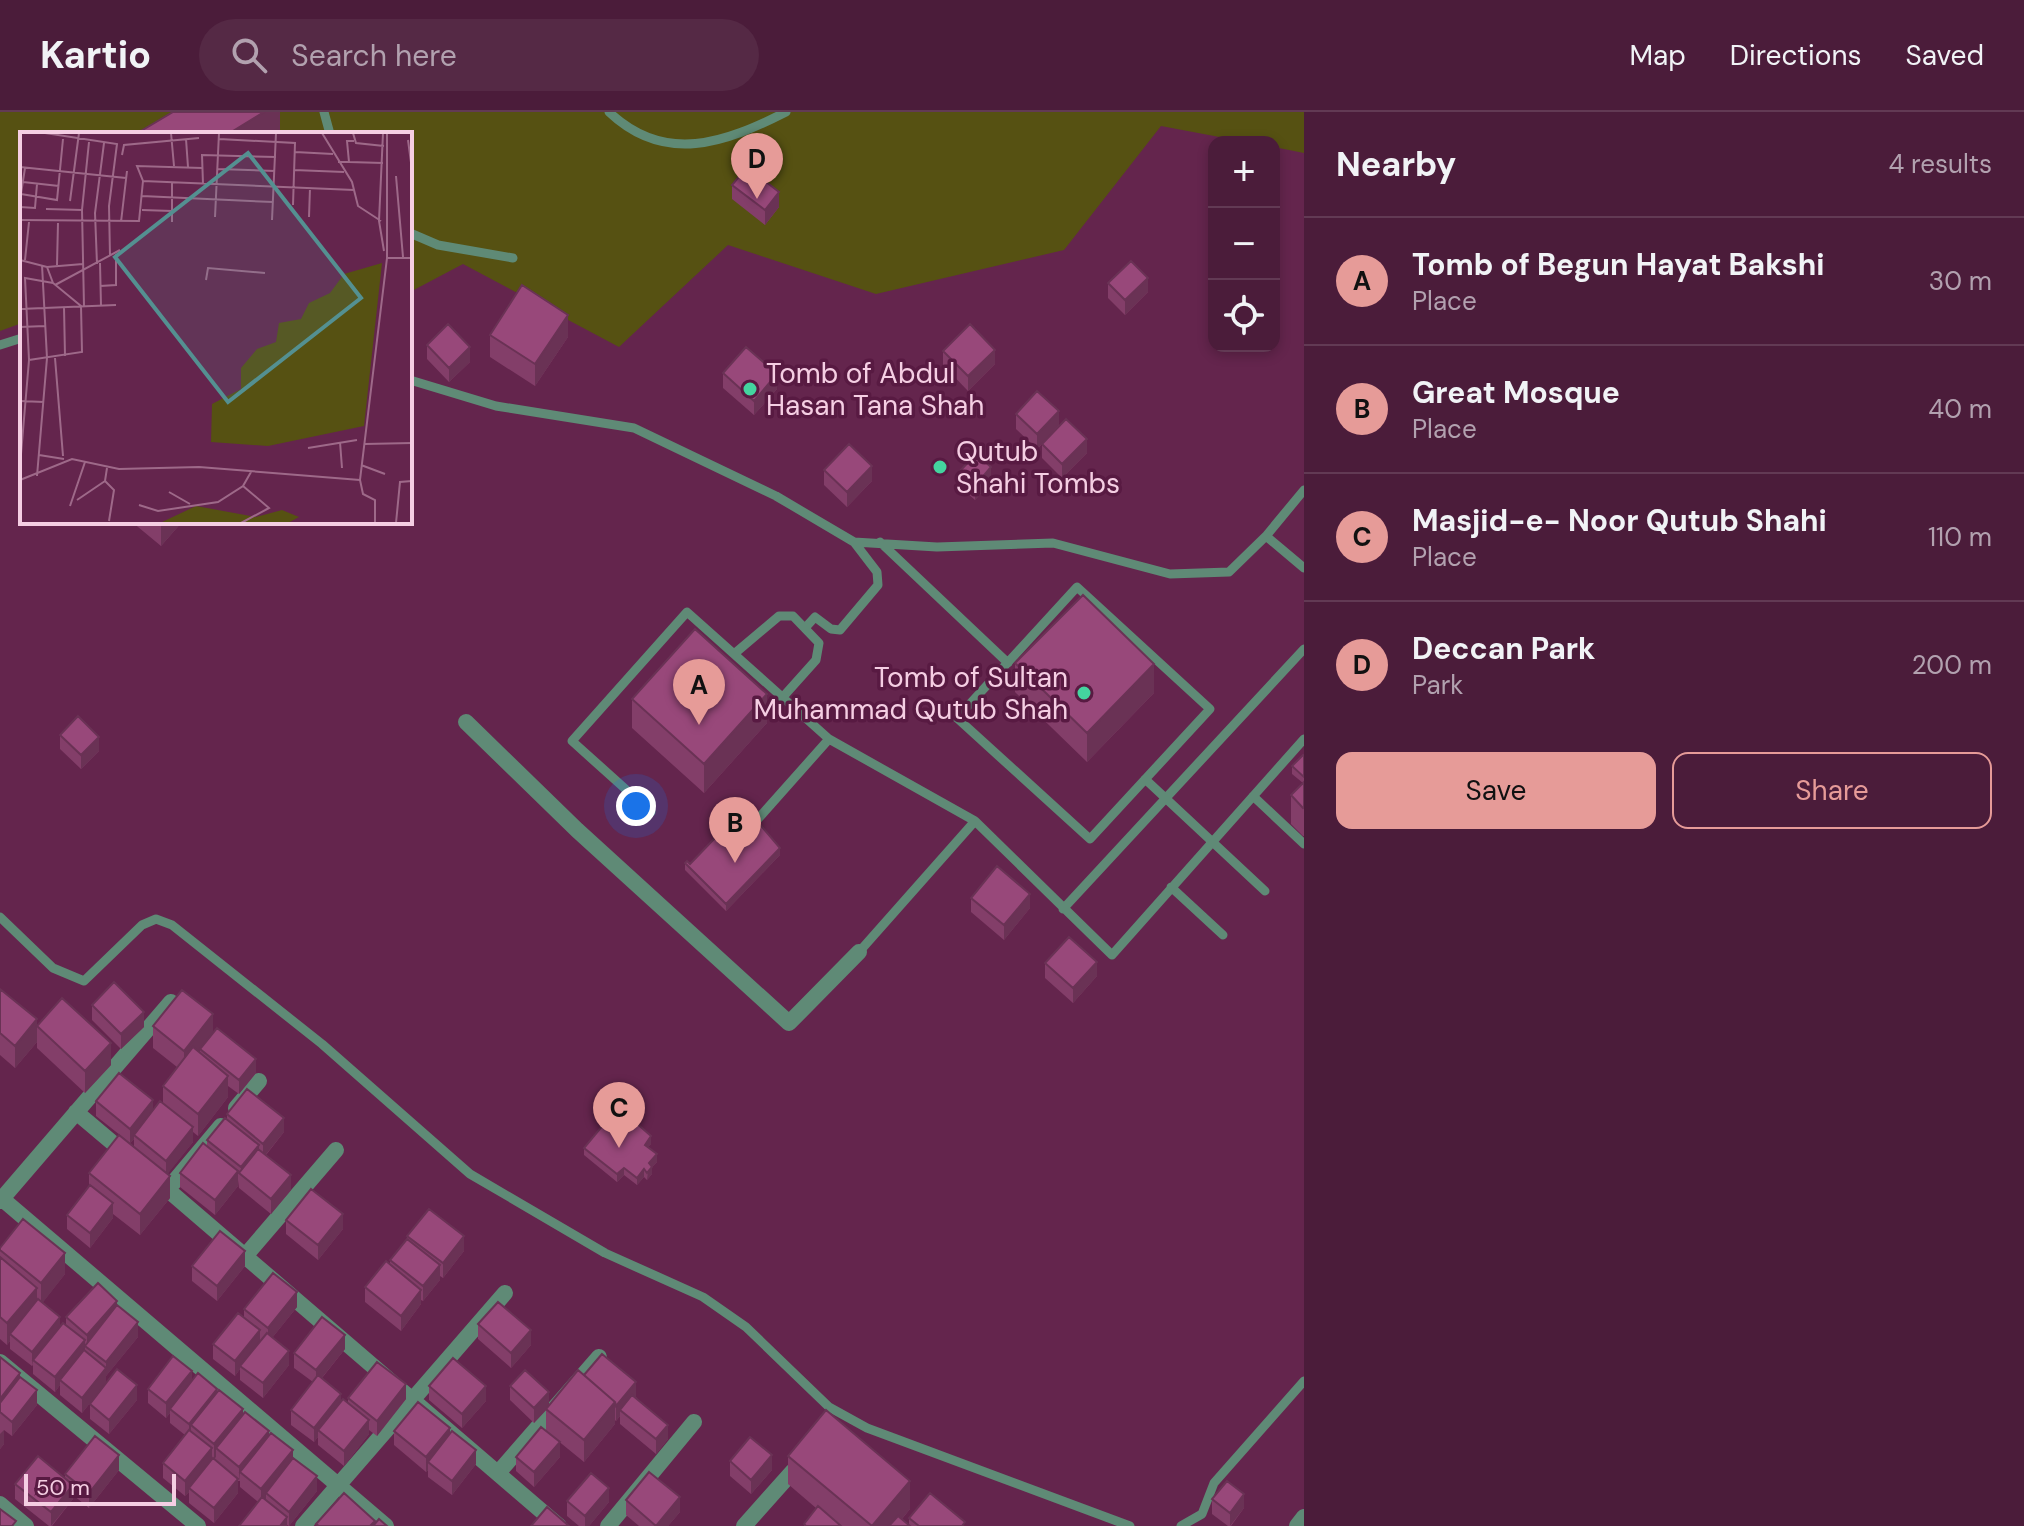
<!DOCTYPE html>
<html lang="en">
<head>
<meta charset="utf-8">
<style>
  body { margin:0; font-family:"DM Sans",sans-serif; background:#552945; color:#f1f3f6 }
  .controls { position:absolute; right:24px; top:24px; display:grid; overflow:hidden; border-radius:16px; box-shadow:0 4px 12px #0003 }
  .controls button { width:72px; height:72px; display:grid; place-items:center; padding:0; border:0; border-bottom:2px solid #623a54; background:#4b1c3a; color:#f1f3f6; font:40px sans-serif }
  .scale { position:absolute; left:24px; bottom:20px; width:152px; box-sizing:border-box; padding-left:8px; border:4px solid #f5cee3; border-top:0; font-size:22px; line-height:28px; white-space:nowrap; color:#f5cee3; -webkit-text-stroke:6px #581a42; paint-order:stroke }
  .you { position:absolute; left:636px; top:694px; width:28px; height:28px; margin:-20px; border:6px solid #fff; border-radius:50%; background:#1a73e8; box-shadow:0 0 0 12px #1a73e833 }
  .badge { display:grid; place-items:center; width:52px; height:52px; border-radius:50%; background:#e69b98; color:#111; font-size:26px; font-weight:700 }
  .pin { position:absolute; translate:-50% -66px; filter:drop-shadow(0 2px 4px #0008) }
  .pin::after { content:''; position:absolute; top:42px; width:28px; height:24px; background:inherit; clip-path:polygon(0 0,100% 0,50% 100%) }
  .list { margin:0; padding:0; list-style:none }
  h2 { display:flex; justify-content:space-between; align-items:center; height:104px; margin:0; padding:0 32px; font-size:34px }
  h2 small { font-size:26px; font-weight:400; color:#b2a1af }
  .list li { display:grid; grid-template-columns:52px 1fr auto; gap:24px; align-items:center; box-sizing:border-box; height:128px; padding:0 32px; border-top:2px solid #623a54 }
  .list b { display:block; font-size:30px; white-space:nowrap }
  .list p { margin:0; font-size:26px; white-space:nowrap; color:#b2a1af }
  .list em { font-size:26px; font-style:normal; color:#b2a1af }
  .actions { display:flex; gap:16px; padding:24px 32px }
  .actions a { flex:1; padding:18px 0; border:2px solid #e69b98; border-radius:16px; text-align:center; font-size:28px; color:#e69b98 }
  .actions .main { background:#e69b98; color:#111 }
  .icon { flex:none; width:44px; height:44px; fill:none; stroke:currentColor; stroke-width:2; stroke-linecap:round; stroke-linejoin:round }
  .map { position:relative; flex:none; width:1304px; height:1414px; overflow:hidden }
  header { display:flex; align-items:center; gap:48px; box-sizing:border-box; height:112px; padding:0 40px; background:#4b1c3a; border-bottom:2px solid #623a54 }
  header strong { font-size:38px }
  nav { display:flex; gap:44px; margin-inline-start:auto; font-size:28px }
  .search { width:560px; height:72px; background:#552945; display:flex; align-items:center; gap:20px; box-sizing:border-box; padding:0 28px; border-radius:44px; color:#b2a1af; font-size:30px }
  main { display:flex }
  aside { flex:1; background:#4b1c3a }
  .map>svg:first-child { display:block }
  .green { fill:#565112 }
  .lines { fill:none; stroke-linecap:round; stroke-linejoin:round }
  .lane { stroke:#5f8a76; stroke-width:9 }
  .street { stroke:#5f8a76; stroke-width:16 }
  .wall { fill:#833e69 }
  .shaded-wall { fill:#6a3255 }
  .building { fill:#98487a; stroke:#6a3255; stroke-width:2 }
  .poi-dot { fill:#44d49f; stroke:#581a42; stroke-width:3 }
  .labels { text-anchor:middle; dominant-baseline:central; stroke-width:7; stroke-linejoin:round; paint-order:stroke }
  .poi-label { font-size:28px; fill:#f5cee3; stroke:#581a42; text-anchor:start }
  .inset-road { fill:none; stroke:#9e6989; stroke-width:2 }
  .view { fill:#549091; fill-opacity:0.15; stroke:#549091; stroke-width:4 }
  .inset-edge { fill:none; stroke:#f5cee3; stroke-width:4 }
</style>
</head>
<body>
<header>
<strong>Kartio</strong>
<div class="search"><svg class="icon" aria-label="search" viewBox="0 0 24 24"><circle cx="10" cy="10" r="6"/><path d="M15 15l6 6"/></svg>Search here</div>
<nav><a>Map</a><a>Directions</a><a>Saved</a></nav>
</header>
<main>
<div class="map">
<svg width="1304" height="1414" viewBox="0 0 1304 1414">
  <rect width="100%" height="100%" fill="#64254d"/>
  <path class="green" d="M0,0H1304V41L1274,35V30H1246L1161,14L1064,138L876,182L728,133L619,235L463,152L410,180V22H22V211L0,219Z"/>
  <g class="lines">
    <path class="lane" d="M324,0L330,22
      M609,0C665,53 725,31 786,0
      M410,121L438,133L513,146
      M0,233L22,226
      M410,268L496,294L634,316L776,384L854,430L937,435L1053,431L1170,462L1229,460L1266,424L1304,456
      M1266,424L1304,378
      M880,430L1008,551
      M1077,475L1210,597L1090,727L957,606Z
      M805,516L815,505L831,517L840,518L878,473L877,460L854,430
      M734,542L779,504H793L819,531L816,548L782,586
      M1145,667L1265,779
      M1253,684L1304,732
      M651,700L572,629L687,500L829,627
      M757,708L829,627L975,709
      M1171,775L1223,823
      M1063,797L1304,537
      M0,805L53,856L84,869L142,813L156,807L172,813L322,932L470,1062L605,1141L703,1185L746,1215L829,1295L867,1316L1130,1414
      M859,840L975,709L1112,843L1304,627
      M1181,1414L1202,1402L1214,1371L1304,1269"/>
    <path class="street" d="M466,610L577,718L789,911L859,840
      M236,996L259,969
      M76,1000L127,1043
      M154,1066L559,1414
      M168,1077L221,1014
      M0,1085L386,1414
      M0,1089L171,890
      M246,1143L336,1038
      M0,1250L198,1414
      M498,1361L599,1245
      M0,1392L26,1414
      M303,1414L505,1181
      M608,1414L694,1310
      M744,1414L793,1359
      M1297,1414L1304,1405"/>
  </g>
  <path class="wall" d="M732,73L779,95L765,113L732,87Z
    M1108,171L1148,180L1125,203L1108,186Z
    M490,223L568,225L535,274L490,245Z
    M427,233L470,250L449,270L427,247Z
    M943,239L995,252L968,279L943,253Z
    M723,261L777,277L754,303L723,276Z
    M1016,302L1059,313L1087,341L1062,366L1042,346V332L1037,337L1016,317Z
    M824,358L872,369L847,395L824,373Z
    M959,360L991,370L975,388L959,374Z
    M132,410H182L161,434Z
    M1015,551L1154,581L1087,650L1015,580Z
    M632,587L767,611L704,681L632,616Z
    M60,623L99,639L81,657L60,637Z
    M1304,644V724H1303L1291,712V683L1303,671L1292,662V654Z
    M780,743L726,799L685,758V751L690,752Z
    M971,786L1030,796L1004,828L971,800Z
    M1045,851L1097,864L1073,891L1045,866Z
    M0,877L37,913L111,953L85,981L37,936V930L15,956L0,943Z
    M92,893L144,915L121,937L92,908Z
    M153,914L213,920L256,961L239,982L228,974V985L198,1024L193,1020V1030L167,1062L170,1086L140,1123L113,1102V1106L90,1136L67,1117V1103L89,1075V1061L134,1035V1027L130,1031L96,1004V989L153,999L163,991V974L177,955L153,936Z
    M227,1002L284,1020L266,1043L291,1078L271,1102L239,1076L238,1068V1074L215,1103L180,1075V1061L207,1034V1028L227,1008Z
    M651,1032L648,1035L657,1050L652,1055V1062L647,1068L644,1065L637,1073L624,1063L617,1070L584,1043V1036Z
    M286,1108L343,1117L318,1148L286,1122Z
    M407,1124L464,1139L443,1166L440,1164V1168L423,1189L421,1188V1192L401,1219L365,1190V1175L390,1153V1148L407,1127Z
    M0,1136L65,1162L42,1191L60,1214H66V1205L117,1193L138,1225L106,1264V1271L82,1301L60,1283V1273L55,1280L33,1262V1253L32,1254L10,1237V1229L7,1233L0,1227Z
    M192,1154H245L217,1189L192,1169Z
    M297,1195L272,1226L289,1253L263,1286L240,1268V1257L235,1264L213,1247V1232L244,1206V1197Z
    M478,1212L531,1233L511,1256L478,1227Z
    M345,1237L322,1266L341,1289L348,1291V1286L406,1287L377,1324L369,1318V1322L344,1354L318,1333V1325L314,1330L291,1313V1298L313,1270L294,1256V1241Z
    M0,1245L20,1265L37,1293L12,1324L4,1318V1332L0,1337Z
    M584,1263L636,1285L668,1327L656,1342L620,1312V1304L616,1309L615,1308V1312L584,1350L546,1319V1298L534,1311L510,1288V1274L549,1293Z
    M192,1269L217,1280L269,1324L293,1347L317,1379L289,1414L287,1413V1414L240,1375V1369H238V1381L214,1411L189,1391V1380L185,1384L163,1366V1351L185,1323L170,1311V1301L166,1306L148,1291V1277Z
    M429,1274L486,1289L462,1316L429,1288Z
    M137,1288L109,1322L90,1307V1292Z
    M394,1319L450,1321L476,1352L452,1383L428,1365V1358L426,1360L394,1333Z
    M788,1344L910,1397L902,1407L909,1413V1406L965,1414H804V1412L816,1396L788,1372Z
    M516,1345H560L534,1375L516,1359Z
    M730,1349L772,1358L751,1382L730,1364Z
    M119,1358L89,1396L73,1383V1387L52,1414H49L15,1387V1372L65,1366V1362Z
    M1212,1387L1244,1396L1231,1414H1228L1212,1402Z
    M626,1388L680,1400L668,1414H639L626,1403Z
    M567,1389L609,1390L589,1414H579L567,1404Z"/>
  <path class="shaded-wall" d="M264,0H280V19L275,22H228Z
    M779,80V95L765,113V98Z
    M1148,166V180L1125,203V188Z
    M568,203V225L535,274V252Z
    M470,235V250L449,270V256Z
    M995,238V252L968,279V264Z
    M777,262V277L754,303V289Z
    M1059,299V313L1037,337V322Z
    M1087,327V341L1062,366V352Z
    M872,354V369L847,395V380Z
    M991,355V370L975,388V374Z
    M161,410H182L161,434Z
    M1154,552V581L1087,650V621Z
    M767,582V611L704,681V652Z
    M99,625V639L81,657V643Z
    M780,736V743L726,799V792Z
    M1030,782V796L1004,828V813Z
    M1097,850V864L1073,891V876Z
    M144,900V915L121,937V922Z
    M213,902V924L200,937V941L184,961V939Z
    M37,907V930L15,956V934Z
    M111,931V953L85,981V959Z
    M256,947V961L239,982V968Z
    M228,964V985L198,1024V1002Z
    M153,988V1003L134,1023V1027L130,1031V1017Z
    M284,1006V1020L263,1046V1032Z
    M193,1015V1030L166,1064V1049Z
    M651,1024V1032L645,1040V1033Z
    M259,1033V1047L241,1063V1055Z
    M657,1042V1050L652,1055V1062L647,1068L649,1051Z
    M624,1056V1063L617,1070V1062Z
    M644,1057V1065L637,1073V1066Z
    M238,1059V1074L215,1103V1088Z
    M291,1063V1078L271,1102V1087Z
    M170,1064V1086L140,1123V1102Z
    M113,1091V1106L90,1136V1121Z
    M343,1102V1117L318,1148V1133Z
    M464,1124V1139L443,1166V1151Z
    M245,1139V1154L217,1189V1174Z
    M65,1141V1162L41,1193V1171Z
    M440,1153V1168L423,1189V1174Z
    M37,1176V1198L10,1222V1229L7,1233V1211Z
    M421,1178V1192L401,1219V1204Z
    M297,1180V1195L268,1231V1216Z
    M117,1189V1203L87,1235V1223Z
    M60,1205V1220L33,1248L32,1254V1240Z
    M138,1210V1225L106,1264V1271L82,1301V1286L106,1257V1250Z
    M260,1218V1233L240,1254V1257L235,1264V1249Z
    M531,1218V1233L511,1256V1241Z
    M345,1223V1237L316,1273V1258Z
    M85,1228V1243L60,1268V1273L55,1280V1265Z
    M289,1239V1253L263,1286V1271Z
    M192,1259V1274L170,1297V1301L166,1306V1291Z
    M20,1261V1276L0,1300V1287Z
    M636,1270V1285L624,1300L620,1298V1304L616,1309V1294Z
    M406,1272V1287L377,1324V1309Z
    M137,1273V1288L109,1322V1308Z
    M486,1274V1289L462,1316V1302Z
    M217,1277V1291L191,1313V1324L189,1326V1312Z
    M37,1278V1293L12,1324V1310Z
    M549,1280V1295L534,1311V1296Z
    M341,1282V1296L318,1318V1325L314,1330V1316Z
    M615,1290V1312L584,1350V1328Z
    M243,1297V1311L216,1336V1345L214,1347V1332Z
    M369,1308V1322L344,1354V1339Z
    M668,1313V1327L656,1342V1327Z
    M450,1316V1331L428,1350V1358L426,1360V1345Z
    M4,1318V1332L0,1337V1322Z
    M269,1319V1333L240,1360L239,1370V1355Z
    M560,1330V1345L534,1375V1360Z
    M212,1336V1351L189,1376V1380L185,1384V1369Z
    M293,1338V1353L266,1381V1387L261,1392V1377Z
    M476,1338V1352L452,1383V1369Z
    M119,1343V1358L89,1396V1381Z
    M772,1343V1358L751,1382V1368Z
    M317,1364V1379L289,1414V1400Z
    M238,1367V1381L214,1411V1396Z
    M910,1369V1397L896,1414H872Z
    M73,1373V1387L51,1414V1400Z
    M609,1376V1390L589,1414H585V1404Z
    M1244,1382V1396L1230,1414V1401Z
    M680,1385V1400L668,1414H656Z
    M287,1405V1414H280Z"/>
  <path class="building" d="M173,0H264L228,22H136Z
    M747,55L779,80L765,98L732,73Z
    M1131,149L1148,166L1125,188L1108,171Z
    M522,173L568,203L535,252L490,223Z
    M448,212L470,235L449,256L427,233Z
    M970,212L995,238L968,264L943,239Z
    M746,235L777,262L754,289L723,261Z
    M1037,279L1059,299L1037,322L1016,302Z
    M1066,307L1087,327L1062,352L1042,332Z
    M849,332L872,354L847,380L824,358Z
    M976,342L991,355L975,374L959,360Z
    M1083,483L1154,552L1087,621L1015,551Z
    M695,517L767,582L704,652L632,587Z
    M78,604L99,625L81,643L60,623Z
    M1303,643L1304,644V665L1292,654Z
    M1304,670V695L1303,696L1291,683Z
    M744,694L780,736L726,792L685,751L687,749L690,752L739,701V696Z
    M997,754L1030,782L1004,813L971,786Z
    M1069,825L1097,850L1073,876L1045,851Z
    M114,870L144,900L121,922L92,893Z
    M0,877L37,907L15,934L0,921Z
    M182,878L213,902L184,939L153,914Z
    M62,886L111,931L85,959L37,914Z
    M217,916L256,947L239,968L200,937Z
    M193,935L228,964L198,1002L163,974Z
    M119,961L153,988L130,1017L96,989Z
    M247,977L284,1006L263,1032L227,1002Z
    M160,989L193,1015L166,1049L134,1023Z
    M618,995L651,1024L645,1033L657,1042L649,1051L652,1055L647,1061L644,1057L637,1066L624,1056L617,1062L584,1036Z
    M225,1006L259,1033L241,1055L207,1028Z
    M119,1023L170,1064L140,1102L89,1061Z
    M203,1031L238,1059L215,1088L180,1061Z
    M258,1037L291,1063L271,1087L239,1061Z
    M90,1073L113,1091L90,1121L67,1103Z
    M311,1077L343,1102L318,1133L286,1108Z
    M429,1097L464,1124L443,1151L407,1124Z
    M23,1107L65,1141L41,1171L0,1138V1136Z
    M220,1119L245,1139L217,1174L192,1154Z
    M407,1127L440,1153L423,1174L390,1148Z
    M0,1145L37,1176L7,1211L0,1205Z
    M386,1149L421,1178L401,1204L365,1175Z
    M273,1161L297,1180L268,1216L244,1197Z
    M98,1171L117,1189L87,1223L66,1205Z
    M38,1187L60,1205L32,1240L10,1222Z
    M498,1190L531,1218L511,1241L478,1212Z
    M117,1193L138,1210L106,1250L85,1234Z
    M238,1201L260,1218L235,1249L213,1232Z
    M322,1205L345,1223L316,1258L294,1241Z
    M63,1211L85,1228L55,1265L33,1248Z
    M267,1221L289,1239L263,1271L240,1254Z
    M84,1238L106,1256L82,1286L60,1268Z
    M602,1242L636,1270L616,1294L615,1290L584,1263Z
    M173,1244L192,1259L166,1291L148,1277Z
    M0,1245L20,1261L0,1287Z
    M453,1246L486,1274L462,1302L429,1274Z
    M377,1250L406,1272L377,1309L348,1286Z
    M117,1257L137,1273L109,1308L90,1292Z
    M525,1258L549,1280L534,1296L510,1274Z
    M578,1258L615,1290L584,1328L546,1297Z
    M198,1261L217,1277L189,1312L170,1297Z
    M318,1263L341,1282L314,1316L291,1298Z
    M20,1265L37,1278L12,1310L0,1300V1291Z
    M219,1278L243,1297L214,1332L191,1313Z
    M632,1283L668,1313L656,1327L620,1298Z
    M343,1287L369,1308L344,1339L318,1318Z
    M418,1290L450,1316L426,1345L394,1319Z
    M826,1298L910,1369L872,1414L788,1344Z
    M245,1300L269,1319L239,1355L216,1336Z
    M541,1315L560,1330L534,1360L516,1345Z
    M189,1318L212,1336L185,1369L163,1351Z
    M452,1319L476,1338L452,1369L428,1350Z
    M271,1321L293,1338L261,1377L240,1360Z
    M95,1324L119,1343L89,1381L65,1362Z
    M750,1325L772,1343L751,1368L730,1349Z
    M38,1344L73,1373L51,1400L15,1372Z
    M213,1346L238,1367L214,1396L189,1376Z
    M293,1346L317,1364L289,1400L266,1381Z
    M649,1360L680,1385L656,1414L626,1388Z
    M591,1361L609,1376L585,1404L567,1389Z
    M1227,1369L1244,1382L1230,1401L1212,1387Z
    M344,1381L375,1409L370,1414H319L316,1412Z
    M930,1381L965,1410L962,1414H919L909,1406Z
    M262,1385L287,1405L280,1414H239Z
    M818,1394L841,1414H806L804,1412Z
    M547,1395L569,1414H531Z
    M0,1397L16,1409L12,1414H0Z
    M898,1404L910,1414H889Z
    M379,1407L387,1414H373Z"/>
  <g class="poi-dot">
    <circle cx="750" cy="277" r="8"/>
    <circle cx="940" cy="355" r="8"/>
    <circle cx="1084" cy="581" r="8"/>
  </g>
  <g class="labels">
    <g class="poi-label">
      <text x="766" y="261">Tomb of Abdul<tspan x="766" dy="32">Hasan Tana Shah</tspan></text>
      <text x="956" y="339">Qutub<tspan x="956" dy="32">Shahi Tombs</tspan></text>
      <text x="1068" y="565" text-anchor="end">Tomb of Sultan<tspan x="1068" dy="32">Muhammad Qutub Shah</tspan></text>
    </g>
  </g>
  <g transform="translate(20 20)">
    <rect width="392" height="392" fill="#64254d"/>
    <path d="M362,131L344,294L248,314L191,310L192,272L221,257V236L237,217L256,210L259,191L281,187L289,171L310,161L324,142ZM176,374L236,385L262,378L279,385L268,391H140Z" fill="#565112"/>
    <path class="inset-road" d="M25,1L97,12L89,74L90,124M73,1H130M151,1L154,34M302,1L332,50L338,74L361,89M333,1L336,11L364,14M363,1L359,89L364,119M166,7L168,35M199,7L275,11L273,73M388,8L392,38M275,20L313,22M102,23L104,13L179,6M318,30H329L327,9H334M329,30L363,31M0,35L106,46M198,37L255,39M274,38L324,40M376,44L383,125M123,49L334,58M3,50L39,54M183,52L182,23L256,25M1,62L37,68L43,7M122,64L253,70M0,68L5,36M50,69L59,1M0,75L15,76L17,52M26,77L62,78M122,78L152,79M195,85L199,1M289,85L290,56M0,88L119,89L123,49L117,34L182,36M252,88L256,1M101,90L107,39M152,90V51M367,126H392M0,128L27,135L63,132M5,128L9,90M80,131L81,174M77,132L75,81L84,11M37,133L38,91M186,148L188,136L245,141M35,153L100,118M80,154L96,153V122M64,174L62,78L69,10M44,175L45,224M0,177L96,173M0,195L25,194M35,226L43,324M9,228L62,220L61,174L33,151L27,135M0,269L24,270M320,310L322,336M345,312L392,311M288,316L337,308M19,323L44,327M341,333L365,342M0,334L9,228L5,146L33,151M17,344L27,226L22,133M0,348L52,327L99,337L179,335L340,348M85,349L94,358L89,389M149,360L170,372M57,368L85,349L87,336M119,373L138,379L198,370L223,354L231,340M50,374L65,330M221,391L249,376L223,354M355,391V368L343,362L340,348L367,126V1M376,391L380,350L392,349"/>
    <path class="view" d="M228,21L341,166L208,270L95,125Z"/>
    <rect width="392" height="392" class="inset-edge"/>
  </g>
</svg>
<div class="controls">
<button>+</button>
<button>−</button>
<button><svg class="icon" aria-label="locate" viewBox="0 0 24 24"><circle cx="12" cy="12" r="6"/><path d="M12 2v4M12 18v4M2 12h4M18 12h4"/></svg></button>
</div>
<div class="scale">50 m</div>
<div class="you"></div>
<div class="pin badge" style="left:699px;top:613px">A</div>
<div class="pin badge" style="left:735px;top:751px">B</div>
<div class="pin badge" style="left:619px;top:1036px">C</div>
<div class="pin badge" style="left:757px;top:87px">D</div>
</div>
<aside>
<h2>Nearby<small>4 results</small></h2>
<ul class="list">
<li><span class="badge">A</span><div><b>Tomb of Begun Hayat Bakshi</b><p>Place</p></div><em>30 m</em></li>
<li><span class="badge">B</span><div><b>Great Mosque</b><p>Place</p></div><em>40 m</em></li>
<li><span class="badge">C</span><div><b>Masjid-e- Noor Qutub Shahi</b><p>Place</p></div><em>110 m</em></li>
<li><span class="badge">D</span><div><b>Deccan Park</b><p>Park</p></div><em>200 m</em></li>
</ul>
<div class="actions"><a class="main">Save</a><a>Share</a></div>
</aside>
</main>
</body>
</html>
